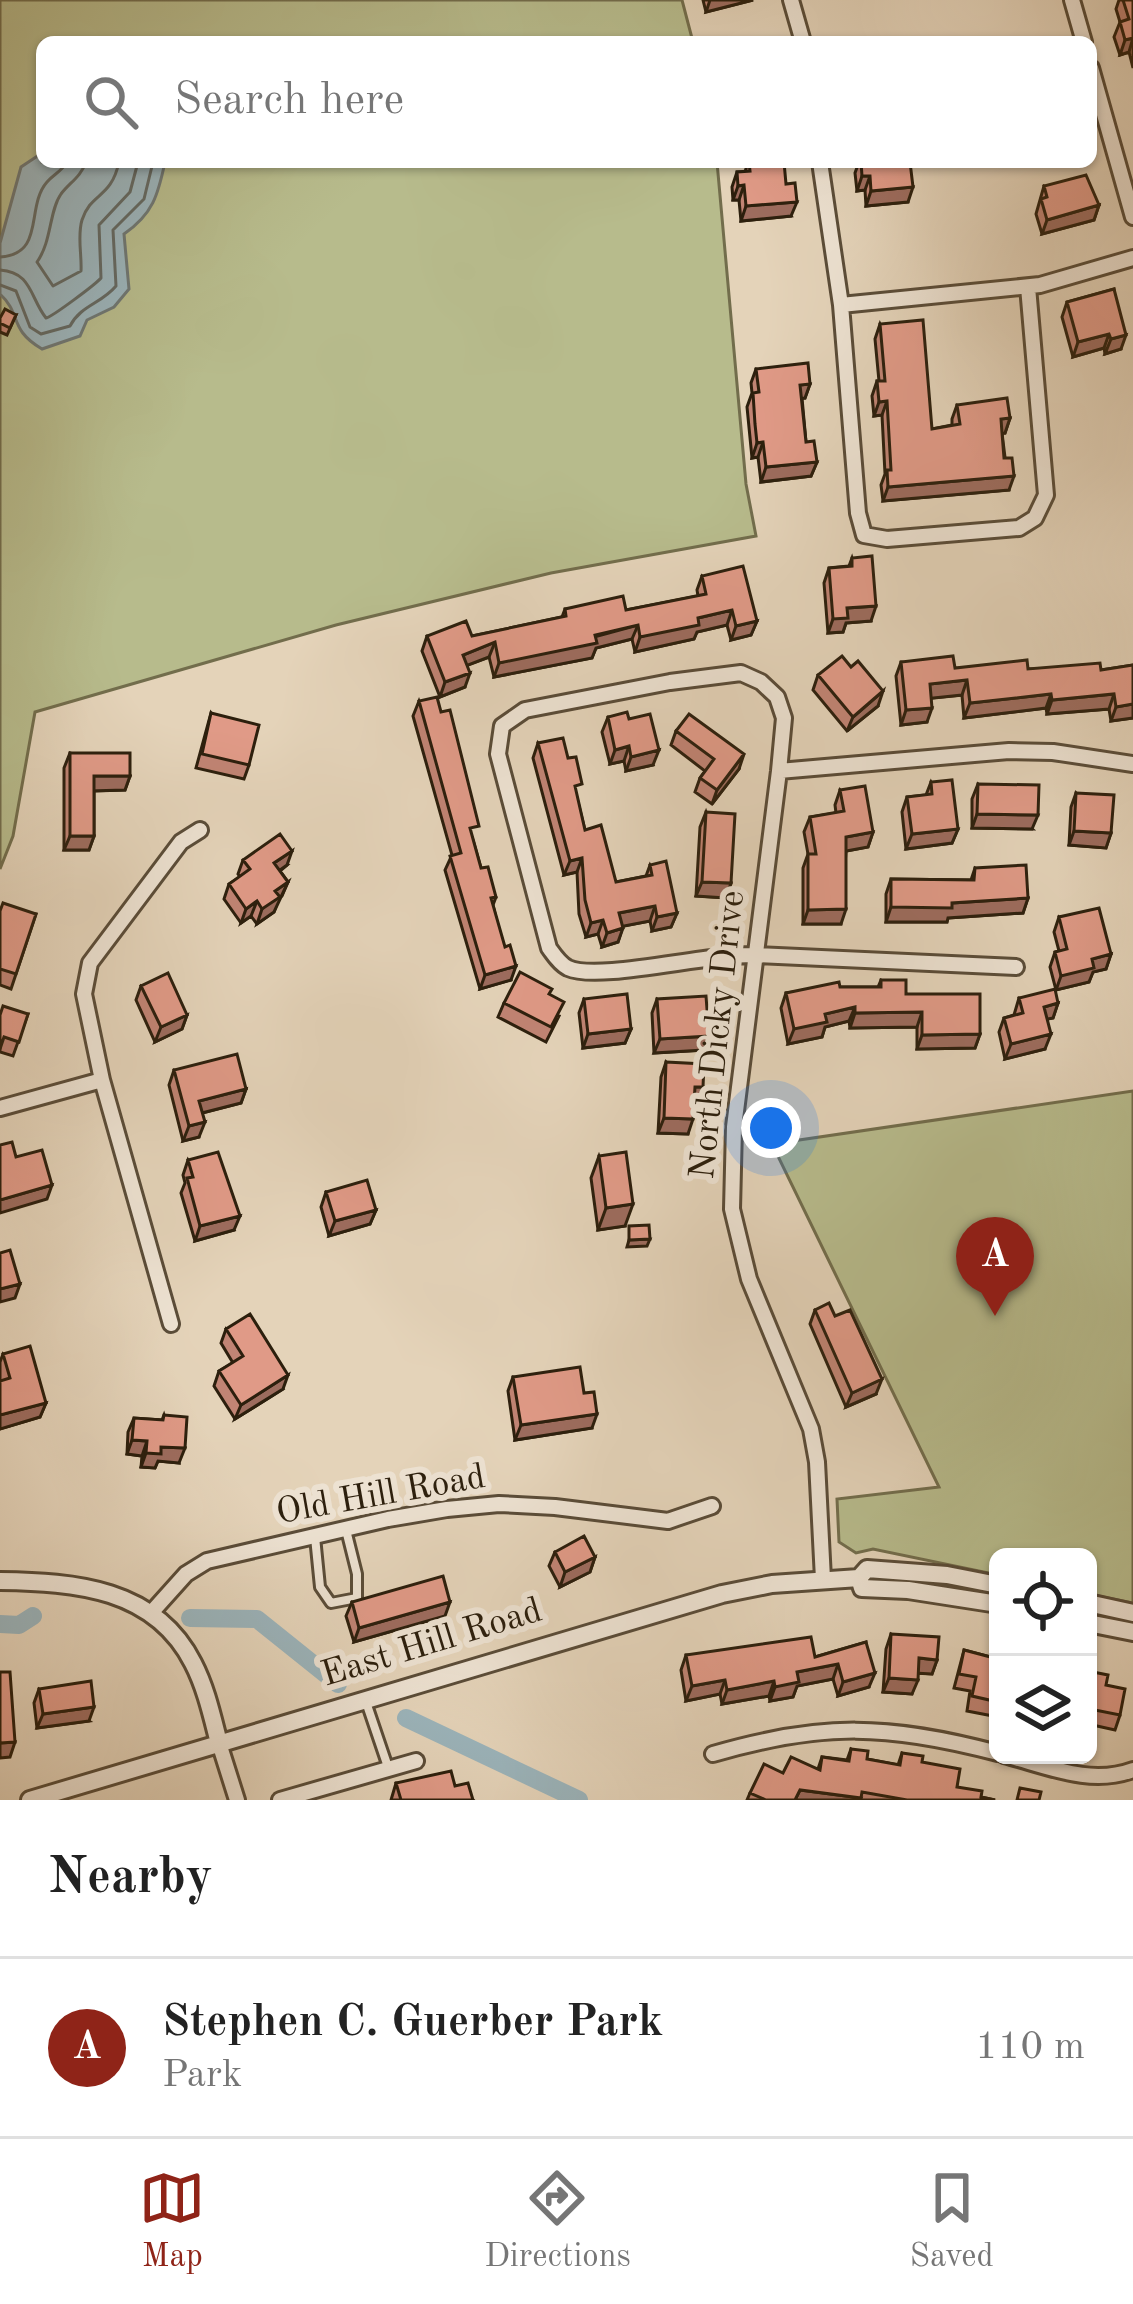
<!DOCTYPE html>
<html lang="en">
<head>
<meta charset="utf-8">
<style>
  body { margin:0; font-family:"Old Standard TT",serif; background:#f6f6f6; color:#222 }
  .controls { position:absolute; right:36px; bottom:36px; display:grid; overflow:hidden; border-radius:18px; box-shadow:0 3px 9px #0004 }
  .controls button { width:108px; height:108px; display:grid; place-items:center; padding:0; border:0; border-bottom:3px solid #e0e0e0; background:#fff; color:#222; font:60px sans-serif }
  .you { position:absolute; left:771px; top:1128px; width:42px; height:42px; margin:-30px; border:9px solid #fff; border-radius:50%; background:#1a73e8; box-shadow:0 0 0 18px #1a73e833 }
  .badge { display:grid; place-items:center; width:78px; height:78px; border-radius:50%; background:#8f2418; color:#fff; font-size:39px; font-weight:700 }
  .pin { position:absolute; translate:-50% -99px; filter:drop-shadow(0 3px 6px #0008) }
  .pin::after { content:''; position:absolute; top:63px; width:42px; height:36px; background:inherit; clip-path:polygon(0 0,100% 0,50% 100%) }
  .list { margin:0; padding:0; list-style:none }
  h2 { display:flex; justify-content:space-between; align-items:center; height:156px; margin:0; padding:0 48px; font-size:51px }
  h2 small { font-size:39px; font-weight:400; color:#767676 }
  .list li { display:grid; grid-template-columns:78px 1fr auto; gap:36px; align-items:center; box-sizing:border-box; height:180px; padding:0 48px; border-top:3px solid #e0e0e0 }
  .list b { display:block; font-size:45px; white-space:nowrap }
  .list p { margin:0; font-size:39px; white-space:nowrap; color:#767676 }
  .list em { font-size:39px; font-style:normal; color:#767676 }
  .icon { flex:none; width:66px; height:66px; fill:none; stroke:currentColor; stroke-width:2; stroke-linecap:round; stroke-linejoin:round }
  .map { position:relative; flex:none; width:1133px; height:1800px; overflow:hidden }
  .search { position:absolute; background:#fff; box-shadow:0 3px 9px #0004; left:36px; right:36px; top:36px; height:132px; display:flex; align-items:center; gap:30px; box-sizing:border-box; padding:0 42px; border-radius:18px; color:#767676; font-size:45px }
  .sheet { height:336px; background:#fff }
  nav { display:flex; justify-content:space-around; align-items:center; box-sizing:border-box; height:168px; border-top:3px solid #e0e0e0; background:#fff; font-size:33px; color:#767676 }
  nav a { display:grid; justify-items:center; gap:6px }
  nav .on { color:#8f2418 }
  .map>svg:first-child { display:block }
  .green { fill:#b7bb8c; stroke:#726d4c; stroke-width:3 }
  .water { fill:#9bb4bb; stroke:#6f7875; stroke-width:3 }
  .lines { fill:none; stroke-linecap:round; stroke-linejoin:round }
  .shore { stroke:#646a64; stroke-width:3 }
  .canal { stroke:#9bb4bb; stroke-width:18 }
  .service-casing { stroke:#5a4c38; stroke-width:14 }
  .minor-casing { stroke:#5a4c38; stroke-width:20 }
  .tertiary-casing { stroke:#5a4c38; stroke-width:22 }
  .service { stroke:#ede2d2; stroke-width:8 }
  .minor { stroke:#ede2d2; stroke-width:14 }
  .tertiary { stroke:#ede2d2; stroke-width:16 }
  .wall { fill:#c18474; stroke:#2c1f0d; stroke-width:3 }
  .shaded-wall { fill:#9d6c5e; stroke:#2c1f0d; stroke-width:3 }
  .building { fill:#e09a87; stroke:#2c1f0d; stroke-width:3 }
  .labels { text-anchor:middle; dominant-baseline:central; stroke-width:12; stroke-linejoin:round; paint-order:stroke }
  .street-label { font-size:36px; fill:#2c1f0d; stroke:#ede2d2 }
</style>
</head>
<body>
<div class="map">
<svg width="1133" height="1800" viewBox="0 0 1133 1800">
  <rect width="100%" height="100%" fill="#e4d3b9"/>
  <filter id="stains"><feTurbulence type="fractalNoise" baseFrequency=".00167" numOctaves="4"/><feColorMatrix values="0 0 0 0 .2 0 0 0 0 .09 0 0 0 0 .02 0 0 0 .5 -.17"/></filter>
  <radialGradient id="worn" r=".72"><stop offset=".6" stop-color="#630" stop-opacity="0"/><stop offset="1" stop-color="#630" stop-opacity=".3"/></radialGradient>
  <path class="green" d="M0,0H682L693,42H42V162H717L746,484L756,536L551,573L336,625L35,712L13,836L0,869Z
    M1133,1091V1603L1088,1594V1557H998V1575L873,1549L856,1553L839,1542L837,1499L939,1487L772,1144Z"/>
  <path class="water" d="M42,153V162H165C158,195 153,214 124,234L129,289L114,307L87,320L80,336L42,349C8,329 22,314 0,294V243L21,167Z"/>
  <g class="lines">
    <path class="shore" d="M86,162C80,178 70,182 61,194C49,211 52,241 37,262L53,286L81,271C82,255 77,236 82,220C91,192 111,199 119,162
      M0,257C46,254 25,207 47,182C54,174 61,172 67,162
      M0,270C32,272 30,298 46,318C52,317 96,284 101,278L99,225L130,192L138,162
      M0,285L16,291L30,327L41,334L70,326C81,305 101,304 116,286L113,230L144,199L153,162"/>
    <path class="canal" d="M190,1618L257,1619L338,1684
      M0,1624L19,1625L33,1616
      M406,1718L579,1800"/>
    <g class="service-casing">
      <path id="service" d="M315,1537L320,1587L331,1603L357,1598V1574L346,1530
        M366,1702L388,1767"/>
    </g>
    <g class="minor-casing">
      <path id="minor" d="M791,0L803,42
        M1072,0L1084,42
        M1091,68L1133,217
        M820,162L841,305L858,513L864,535L887,539L1019,528L1035,518L1046,495L1028,287
        M841,305L1040,285L1133,258
        M779,771L1009,751L1053,752L1133,764
        M0,1108L102,1080
        M171,1324L102,1080L84,994L90,963L181,842L200,830
        M823,1579L817,1462L811,1429L749,1279L732,1209L734,1127L779,771L784,718L777,697L761,682L741,673L670,682L525,710L502,726L498,754L549,948C554,955 560,964 568,968C599,982 709,953 755,955L1016,967
        M151,1613L186,1574L207,1561L388,1519L447,1509L499,1504L555,1507L668,1521L712,1506
        M219,1743L237,1800
        M713,1754C823,1722 888,1724 998,1753
        M1004,1755C1047,1766 1090,1786 1133,1770
        M280,1800L416,1761"/>
    </g>
    <g class="tertiary-casing">
      <path id="tertiary" d="M0,1581C75,1582 155,1588 193,1663C206,1688 212,1716 219,1743
        M998,1585L947,1575L867,1569L859,1578L862,1588L908,1590L998,1604
        M1088,1603L1133,1613
        M1088,1623L1133,1632
        M30,1800L722,1594L772,1584L859,1578"/>
    </g>
    <use href="#service" class="service"/>
    <use href="#minor" class="minor"/>
    <use href="#tertiary" class="tertiary"/>
  </g>
  <path class="wall" d="M703,0H753L706,12Z
    M1119,0H1133V68L1129,52L1120,55L1114,37L1120,22L1116,9Z
    M748,162L791,216L741,221L739,200H733L732,187L737,172H745Z
    M859,162H910L908,202L866,206L865,190L857,191L855,173Z
    M1044,186L1099,205L1094,220L1042,234L1036,214Z
    M1114,289L1121,349L1105,354L1104,348L1073,357L1062,317L1067,302Z
    M16,315L7,335L0,332V318Z
    M880,324L932,429L952,425V419L957,405L1010,418L1005,433H1002L1009,490L883,501L881,485L885,474L882,415L874,416L872,396L877,381H879L875,339Z
    M756,369L810,384L805,398H802L806,442L817,462L811,476L761,482L758,457L752,458L747,407L752,393L751,383Z
    M852,558L871,621L846,623L843,632L828,633L824,583L829,568L849,566Z
    M702,576L757,621L751,635L731,640L727,625L697,632L694,639L635,652L632,639L596,648L592,658L494,677L489,657L467,665L465,687L440,697L422,651L427,636H472L562,617L565,609L626,610L698,596L697,590Z
    M901,662L955,668L1101,670L1133,665V718L1111,721L1109,709L1047,714L1046,708L964,718L962,695L931,698L927,722L901,725L896,676Z
    M851,667L878,706L847,731L813,690L818,675Z
    M419,701L473,840L481,868L496,897L493,905L511,980L480,989L445,870L452,855L413,716Z
    M211,713L249,765L244,779L196,768Z
    M608,717L629,719L653,765L626,771L624,761L610,764L602,732Z
    M676,731L739,769L712,804L695,792L700,778L705,771L671,745Z
    M538,743L577,798L585,830L616,882L646,876L650,865L677,913L671,927L652,931L650,921L623,926L618,942L602,947L598,934L586,937L579,914L577,872L564,875L533,758Z
    M70,753L130,776L125,790L94,791V836L89,850H64V768Z
    M931,782L958,829L952,843L906,849L902,812L907,797L926,795Z
    M978,784L1032,829L972,828V799Z
    M840,790L873,832L868,847L846,851L841,924H803V868L808,854L804,832L810,817L836,813L835,805Z
    M1076,793L1111,833L1106,848L1069,845L1071,807Z
    M706,812L731,883L726,898L696,896L700,827Z
    M243,860L287,865L280,871L288,882L282,896L279,898L274,912L257,924L251,916L241,923L224,899L229,884L240,877L238,874Z
    M975,868L1028,898L1023,913L948,918L947,922H886V894L891,879L971,880Z
    M0,910L36,914L11,989L0,985Z
    M1059,917L1111,954L1106,969L1093,972L1089,982L1056,990L1050,967L1055,952L1059,951L1054,932Z
    M881,980L980,1034L975,1048L917,1049V1027L850,1028L849,1021L825,1027L822,1037L788,1044L781,1008L786,993L840,987H878Z
    M141,986L187,1015L182,1029L155,1042L136,1000Z
    M1019,998L1058,1003L1053,1018L1047,1019L1045,1049L1005,1059L999,1032L1004,1018L1014,1015Z
    M584,999L631,1029L625,1043L583,1048L579,1013Z
    M657,999L709,1036L704,1050L654,1053L652,1013Z
    M504,1003L559,1016L546,1042L498,1017Z
    M28,1014L13,1056L0,1052V1015Z
    M666,1062L698,1101H694L688,1134L658,1133L661,1077Z
    M174,1070L246,1089L241,1103L202,1113L199,1137L183,1141L169,1085Z
    M599,1156L625,1226L598,1230L591,1178Z
    M188,1160L234,1230L195,1241L181,1193L185,1183L183,1175Z
    M326,1192L376,1210L370,1224L329,1236L321,1207Z
    M815,1310L835,1316L876,1394L846,1407L810,1324Z
    M226,1329L283,1389L235,1419L214,1386L219,1371L233,1363L221,1343Z
    M3,1354L46,1403L40,1417L0,1429V1362Z
    M513,1377L584,1393L592,1428L515,1440L508,1391Z
    M164,1415L179,1463L158,1461L155,1468L141,1467L142,1456L127,1454L128,1432L134,1418L162,1420Z
    M555,1552L595,1557L590,1572L560,1587L549,1566Z
    M352,1602L445,1616L354,1642L346,1616Z
    M891,1634L937,1660L932,1674L918,1673L912,1694L883,1692L886,1649Z
    M866,1642L869,1687L838,1696L833,1679L797,1686L793,1697L770,1701L769,1696L722,1704L720,1694L686,1701L681,1670L686,1655L815,1657Z
    M964,1650L998,1659V1705L993,1716L967,1711L970,1691L954,1688Z
    M1088,1671L1106,1685L1120,1715L1115,1730L1088,1724Z
    M39,1689L89,1721L37,1728L34,1703Z
    M851,1749L867,1759L898,1765L902,1753L922,1762L957,1787L981,1797L995,1800H747L750,1793L783,1773L818,1769L822,1757L847,1760Z
    M396,1783L455,1786L473,1800H391Z"/>
  <path class="shaded-wall" d="M710,0H753L706,12Z
    M1133,38L1129,52L1120,55L1125,40Z
    M862,176H870L865,190L857,191Z
    M744,185L739,200H733L738,186Z
    M913,187L908,202L866,206L871,191Z
    M797,202L791,216L741,221L746,206Z
    M1099,205L1094,220L1042,234L1047,220Z
    M1109,334L1104,348L1073,357L1078,342Z
    M1126,335L1121,349L1105,354L1111,339Z
    M810,384L805,398L795,399L800,385Z
    M887,401L882,415L874,416L879,402Z
    M1010,418L1005,433L996,434L1001,419Z
    M763,442L758,457L752,458L757,443Z
    M817,462L811,476L761,482L766,467Z
    M1014,476L1009,490L883,501L888,487Z
    M876,606L871,621L846,623L843,632L828,633L833,619L847,608Z
    M732,610L727,625L697,632L694,639L635,652L640,637L698,618Z
    M757,621L751,635L731,640L736,626Z
    M638,625L632,639L596,648L592,658L494,677L499,663Z
    M495,642L489,657L458,669L463,655Z
    M470,673L465,687L440,697L445,682Z
    M967,680L962,695L924,699L930,684Z
    M883,691L878,706L847,731L853,717Z
    M1051,694L1046,708L964,718L970,703Z
    M1114,694L1109,709L1047,714L1052,700Z
    M1133,704V718L1111,721L1116,707Z
    M932,708L927,722L901,725L906,710Z
    M629,746L624,761L610,764L615,750Z
    M659,750L653,765L626,771L631,757Z
    M744,754L739,769L712,804L717,790Z
    M94,776H130L125,790L88,791Z
    M977,814L1038,815L1032,829L972,828Z
    M958,829L952,843L906,849L912,834Z
    M1074,831L1111,833L1106,848L1069,845Z
    M873,832L868,847L841,852L846,837Z
    M70,836H94L89,850H64Z
    M292,851L287,865L269,878L274,863Z
    M582,858L577,872L564,875L570,861Z
    M288,882L274,912L257,924L262,909L275,891Z
    M702,882L731,883L726,898L696,896Z
    M1028,898L1023,913L948,918L947,922H886L891,907Z
    M257,901L251,916L241,923L246,909Z
    M655,906L650,921L614,928L619,913Z
    M846,909L841,924H803L808,910Z
    M677,913L671,927L652,931L657,917Z
    M603,920L598,934L586,937L591,923Z
    M623,928L618,942L602,947L607,933Z
    M1111,954L1106,969L1093,972L1089,982L1056,990L1061,976L1092,959Z
    M516,966L511,980L480,989L485,975Z
    M1058,1003L1053,1018L1038,1021L1044,1007Z
    M855,1007L849,1021L825,1027L822,1037L788,1044L794,1029L825,1014Z
    M922,1012L917,1027L850,1028L855,1013Z
    M187,1015L182,1029L155,1042L161,1027Z
    M631,1029L625,1043L583,1048L588,1034Z
    M980,1034L975,1048L917,1049L922,1035Z
    M1051,1034L1045,1049L1005,1059L1011,1044Z
    M709,1036L704,1050L654,1053L660,1039Z
    M695,1087H703L698,1101H689Z
    M246,1089L241,1103L194,1115L199,1101Z
    M664,1118L693,1119L688,1134L658,1133Z
    M205,1122L199,1137L183,1141L189,1126Z
    M52,1185L47,1199L0,1213V1200Z
    M633,1204L625,1226L598,1230L606,1208Z
    M376,1210L370,1224L329,1236L335,1221Z
    M240,1216L234,1230L195,1241L200,1226Z
    M650,1239L647,1246L627,1247L629,1240Z
    M20,1284L15,1298L0,1302V1289Z
    M288,1375L283,1389L235,1419L241,1405Z
    M882,1379L876,1394L846,1407L852,1393Z
    M46,1403L40,1417L0,1429V1415Z
    M597,1414L592,1428L515,1440L521,1425Z
    M132,1440L147,1441L142,1456L127,1454Z
    M161,1447L185,1448L179,1463L158,1461L155,1468L141,1467L146,1453Z
    M595,1557L590,1572L560,1587L565,1572Z
    M450,1602L445,1616L354,1642L359,1628Z
    M919,1658L937,1660L932,1674L914,1673Z
    M838,1664L833,1679L797,1686L793,1697L770,1701L775,1687L797,1672Z
    M875,1673L869,1687L838,1696L843,1682Z
    M889,1678L918,1680L912,1694L883,1692Z
    M725,1680L720,1694L686,1701L692,1686Z
    M774,1681L769,1696L722,1704L727,1690Z
    M94,1707L89,1721L37,1728L43,1714Z
    M15,1742L10,1757L0,1758V1743Z
    M800,1790L861,1798L860,1800H795Z"/>
  <path class="building" d="M1123,0H1133V38L1125,40L1120,22L1129,19Z
    M749,162H784L786,184L795,183L797,202L746,206L744,185L738,186L737,172L750,171Z
    M861,162H910L913,187L871,191L870,176H862Z
    M1086,175L1099,205L1047,220L1041,199L1047,197L1044,186Z
    M1114,289L1126,335L1111,339L1109,334L1078,342L1067,302Z
    M5,309L16,315L10,328L0,323V318Z
    M923,320L932,429L960,424L957,405L1007,398L1010,418L1001,419L1002,433L1004,458H1012L1014,476L888,487L887,470H891L887,401L879,402L877,381H885L880,324Z
    M808,363L810,384L800,385L806,442L814,441L817,462L766,467L763,442L757,443L755,424L753,393L759,392L756,369Z
    M872,556L876,606L847,608L848,618L833,619L829,568L852,566V558Z
    M743,566L757,621L736,626L732,610L698,618L699,625L640,637L638,625L595,635L597,643L499,663L495,642L463,655L470,673L445,682L427,636L466,621L472,636L566,616L565,609L623,596L626,610L706,594L702,576Z
    M842,656L851,667L858,661L883,691L853,717L818,675Z
    M953,656L955,668L1027,660L1028,669L1100,663L1101,670L1133,665V704L1116,707L1114,694L1052,700L1051,694L970,703L967,680L930,684L932,708L906,710L901,662Z
    M437,697L441,712L450,710L479,826L470,828L481,868L488,867L496,897L491,898L505,947L510,945L516,966L485,975L450,856L461,853L419,701Z
    M627,712L629,719L650,714L659,750L631,757L629,746L615,750L608,717Z
    M211,713L259,725L249,765L202,754Z
    M689,714L744,754L717,790L700,778L714,759L676,731Z
    M563,738L568,758L576,757L582,784L575,786L585,830L601,825L616,882L652,875L650,865L666,861L677,913L657,917L655,906L619,913L623,928L607,933L603,920L591,923L585,900L582,858L570,861L538,743Z
    M70,753H130V776H94V836H70Z
    M952,780L958,829L912,834L907,797L932,794L931,782Z
    M978,784L1039,785L1038,815L977,814Z
    M865,786L873,832L846,837V909L808,910V854H816L810,817L844,811L840,790Z
    M1076,793L1114,795L1111,833L1074,831Z
    M706,812L735,814L731,883L702,882Z
    M280,834L292,851L274,863L288,882L275,891L280,897L262,909L257,901L246,909L229,884L250,869L243,860Z
    M1026,865L1028,898L952,903V908L891,907V879L974,880L975,868Z
    M3,903L36,914L16,974L0,969V911Z
    M1099,908L1111,954L1092,959L1094,968L1061,976L1055,952L1067,949L1059,917Z
    M520,972L552,989L549,994L564,1002L551,1027L504,1003Z
    M168,973L187,1015L161,1027L141,986Z
    M881,980H906V994H980V1034L922,1035V1012L855,1013V1007L825,1014L827,1022L794,1029L786,993L839,982L840,987H881Z
    M1055,989L1058,1003L1044,1007L1051,1034L1011,1044L1004,1018L1023,1013L1019,998Z
    M627,994L631,1029L588,1034L584,999Z
    M706,996L709,1036L660,1039L657,999Z
    M3,1006L28,1014L19,1042L4,1037L0,1049V1015Z
    M237,1054L246,1089L199,1101L205,1122L189,1126L174,1070Z
    M666,1062L704,1064L703,1087H695L693,1119L664,1118Z
    M12,1142L16,1157L42,1150L52,1185L0,1200V1145Z
    M218,1152L240,1216L200,1226L187,1178L193,1177L188,1160Z
    M626,1152L633,1204L606,1208L599,1156Z
    M367,1180L376,1210L335,1221L326,1192Z
    M649,1225L650,1239L629,1240V1226Z
    M10,1250L20,1284L0,1289V1253Z
    M829,1303L835,1316L850,1310L882,1379L852,1393L815,1310Z
    M250,1314L288,1375L241,1405L219,1371L243,1356L226,1329Z
    M30,1346L46,1403L0,1415V1381L10,1378L3,1354Z
    M580,1367L584,1393L594,1392L597,1414L521,1425L513,1377Z
    M164,1415L187,1417L185,1448L161,1447V1454L146,1453L147,1441L132,1440L134,1418L163,1420Z
    M584,1536L595,1557L565,1572L555,1552Z
    M443,1576L450,1602L359,1628L352,1602Z
    M891,1634L939,1637L937,1660L919,1658L918,1680L889,1678Z
    M811,1637L815,1657L866,1642L875,1673L843,1682L838,1664L797,1672L799,1682L775,1687L774,1681L727,1690L725,1680L692,1686L686,1655Z
    M964,1650L998,1659V1702L972,1696L976,1677L959,1674Z
    M1088,1671L1108,1675L1106,1685L1125,1689L1120,1715L1090,1709L1088,1721Z
    M0,1672H10L15,1742L0,1743Z
    M91,1681L94,1707L43,1714L39,1689Z
    M851,1749L868,1751L867,1759L900,1765L902,1753L923,1756L922,1762L960,1769L957,1787L982,1791L981,1797L995,1800H907L862,1792L861,1798L800,1790L795,1800H766L750,1793L764,1764L783,1773L791,1757L820,1770L822,1757L849,1761Z
    M451,1771L455,1786L468,1783L473,1800H401L396,1783Z
    M1020,1788L1041,1792L1039,1800H1017Z"/>
  <g class="labels">
    <g class="street-label">
      <text transform="translate(719 1035) rotate(-84)">North Dicky Drive</text>
      <text transform="translate(381 1496) rotate(-10)">Old Hill Road</text>
      <text transform="translate(432 1644) rotate(-17)">East Hill Road</text>
    </g>
  </g>
  <rect width="100%" height="100%" filter="url(#stains)"/>
  <rect width="100%" height="100%" fill="url(#worn)"/>
</svg>
<div class="controls">
<button><svg class="icon" aria-label="locate" viewBox="0 0 24 24"><circle cx="12" cy="12" r="6"/><path d="M12 2v4M12 18v4M2 12h4M18 12h4"/></svg></button>
<button><svg class="icon" aria-label="layers" viewBox="0 0 24 24"><path d="M12 4l9 5-9 5-9-5zM3 14l9 5 9-5"/></svg></button>
</div>
<div class="you"></div>
<div class="pin badge" style="left:995px;top:1316px">A</div>
<div class="search"><svg class="icon" aria-label="search" viewBox="0 0 24 24"><circle cx="10" cy="10" r="6"/><path d="M15 15l6 6"/></svg>Search here</div>
</div>
<section class="sheet">
<h2>Nearby<small></small></h2>
<ul class="list">
<li><span class="badge">A</span><div><b>Stephen C. Guerber Park</b><p>Park</p></div><em>110 m</em></li>
</ul>
</section>
<nav>
<a class="on"><svg class="icon" aria-label="map" viewBox="0 0 24 24"><path d="M3 6l6-2 6 2 6-2v14l-6 2-6-2-6 2zM9 4v14M15 6v14"/></svg>Map</a>
<a><svg class="icon" aria-label="directions" viewBox="0 0 24 24"><path d="M12 3l9 9-9 9-9-9zM9 14v-3h6M13 9l2 2-2 2"/></svg>Directions</a>
<a><svg class="icon" aria-label="saved" viewBox="0 0 24 24"><path d="M7 4h10v16l-5-4-5 4z"/></svg>Saved</a>
</nav>
</body>
</html>
